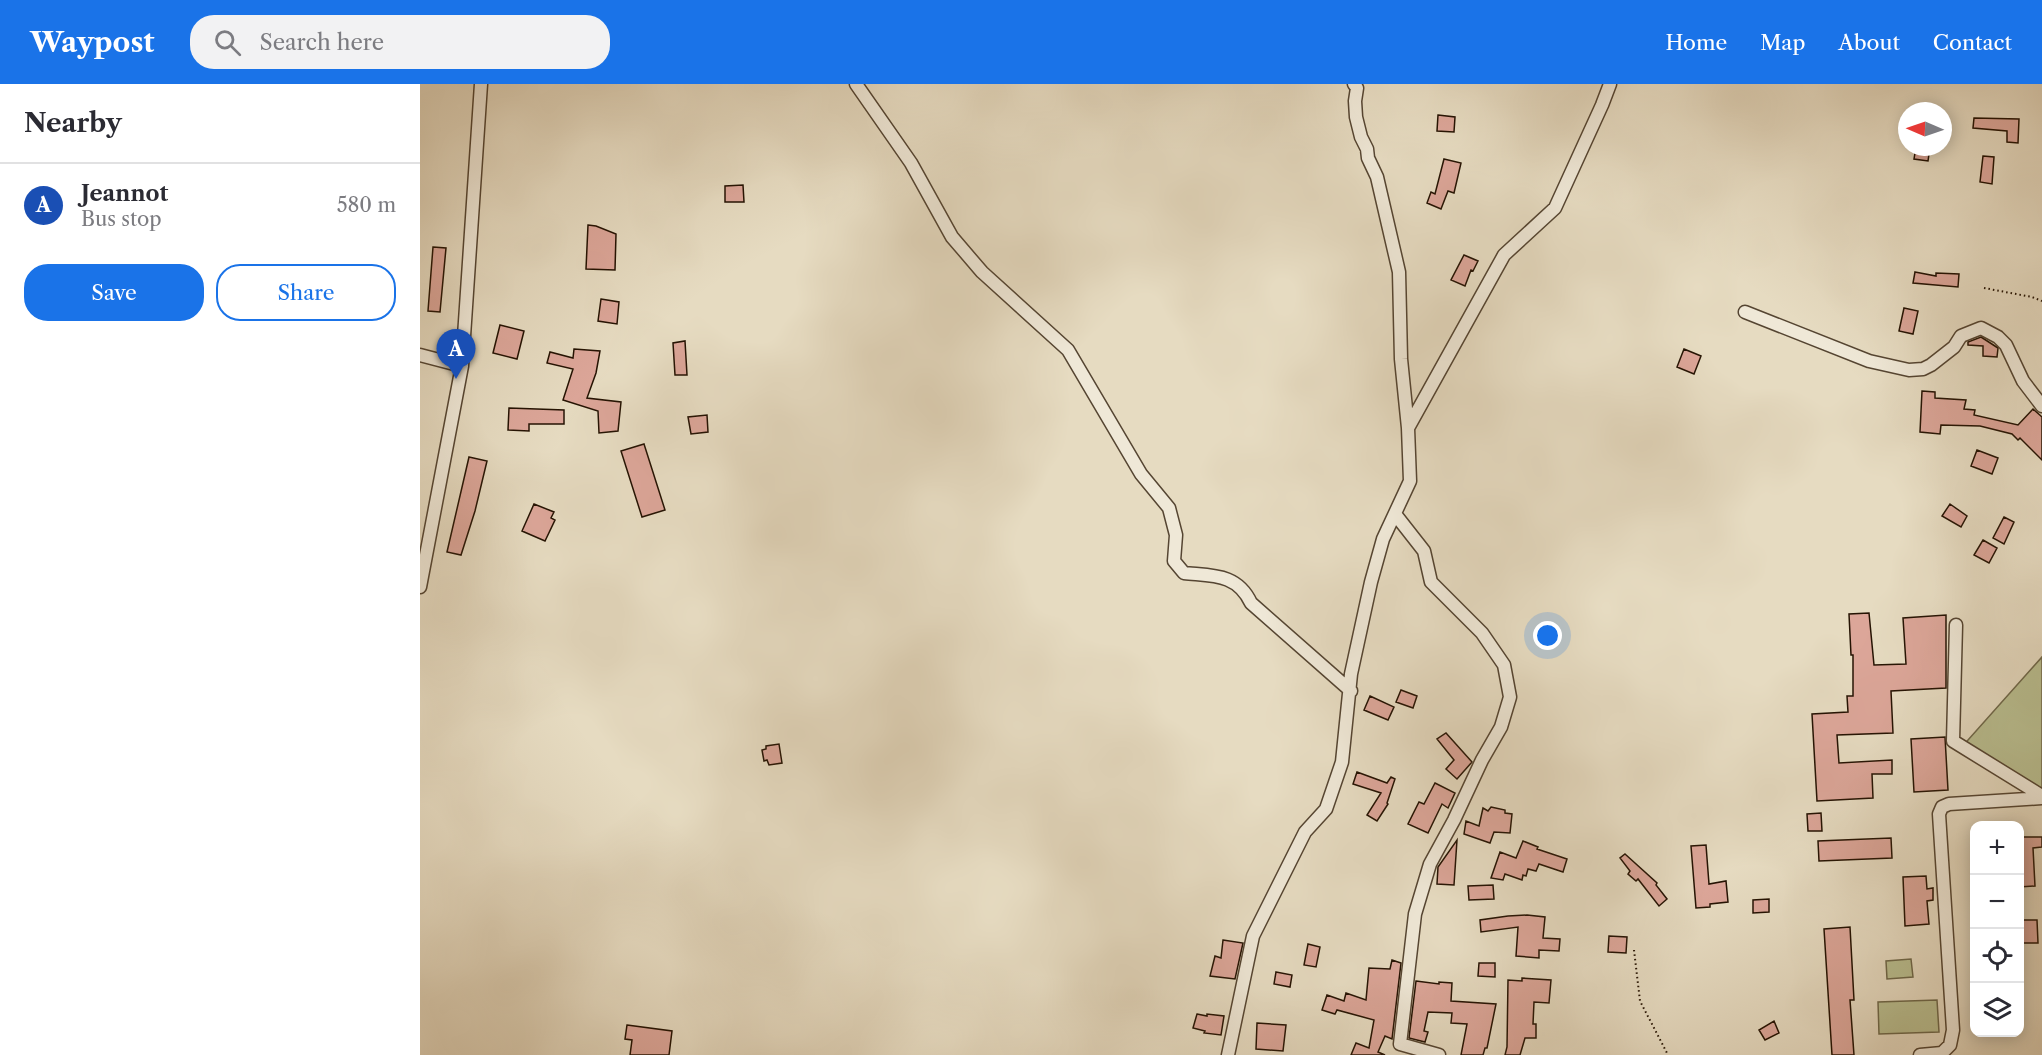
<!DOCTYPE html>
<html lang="en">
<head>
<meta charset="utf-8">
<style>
  body { margin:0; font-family:"Libre Caslon Text",serif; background:#f2f2f3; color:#2b2b33 }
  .controls { position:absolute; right:18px; bottom:18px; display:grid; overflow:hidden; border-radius:12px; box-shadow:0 3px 15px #0003 }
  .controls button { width:54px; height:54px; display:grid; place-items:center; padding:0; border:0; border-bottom:2px solid #e1e1e2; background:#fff; color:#2b2b33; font:30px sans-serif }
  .compass { position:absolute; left:1478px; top:18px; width:54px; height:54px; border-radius:50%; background:#fff; box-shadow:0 3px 15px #0003; rotate:272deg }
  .you { position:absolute; left:1128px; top:552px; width:21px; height:21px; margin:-15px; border:4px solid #fff; border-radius:50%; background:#1a73e8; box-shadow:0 0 0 9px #1a73e833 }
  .badge { display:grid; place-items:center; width:39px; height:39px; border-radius:50%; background:#1a73e8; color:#fff; font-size:20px; font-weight:700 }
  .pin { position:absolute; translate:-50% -50px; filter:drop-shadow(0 2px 3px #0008) }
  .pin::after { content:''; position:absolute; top:32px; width:21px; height:18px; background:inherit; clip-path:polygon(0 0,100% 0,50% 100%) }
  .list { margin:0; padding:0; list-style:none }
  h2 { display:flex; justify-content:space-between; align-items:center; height:78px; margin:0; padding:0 24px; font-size:26px }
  h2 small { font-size:20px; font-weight:400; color:#7c7c81 }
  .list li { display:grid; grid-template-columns:39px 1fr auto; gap:18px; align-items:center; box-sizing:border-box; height:84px; padding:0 24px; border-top:2px solid #e1e1e2 }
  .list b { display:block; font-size:22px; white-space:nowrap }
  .list p { margin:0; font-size:20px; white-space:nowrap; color:#7c7c81 }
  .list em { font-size:20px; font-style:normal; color:#7c7c81 }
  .actions { display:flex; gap:12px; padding:18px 24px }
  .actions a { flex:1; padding:14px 0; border:2px solid #1a73e8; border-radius:24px; text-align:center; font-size:21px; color:#1a73e8 }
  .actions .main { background:#1a73e8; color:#fff }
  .icon { flex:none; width:33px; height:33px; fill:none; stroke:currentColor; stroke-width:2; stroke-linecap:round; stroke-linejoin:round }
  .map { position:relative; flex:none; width:1622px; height:971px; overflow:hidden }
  header { display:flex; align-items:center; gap:36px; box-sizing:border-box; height:84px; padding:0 30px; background:#1a73e8; color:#fff }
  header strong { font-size:28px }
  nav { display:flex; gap:33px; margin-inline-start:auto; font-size:21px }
  .search { width:420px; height:54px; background:#f2f2f3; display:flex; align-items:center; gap:15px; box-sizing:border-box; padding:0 21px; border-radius:24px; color:#7c7c81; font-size:22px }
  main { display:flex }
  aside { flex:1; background:#fff }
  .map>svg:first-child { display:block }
  .green { fill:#b9be90; stroke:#6f684a; stroke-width:1.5 }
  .building { fill:#dca699; stroke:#251303; stroke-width:1.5 }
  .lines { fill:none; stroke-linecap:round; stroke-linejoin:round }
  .minor-casing { stroke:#554532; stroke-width:15 }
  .path { stroke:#251303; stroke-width:2; stroke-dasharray:1.5 3; stroke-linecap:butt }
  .minor { stroke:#efe8d7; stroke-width:12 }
</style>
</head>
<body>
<header>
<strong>Waypost</strong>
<div class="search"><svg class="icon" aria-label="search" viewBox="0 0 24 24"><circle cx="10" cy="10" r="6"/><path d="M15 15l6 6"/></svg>Search here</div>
<nav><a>Home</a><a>Map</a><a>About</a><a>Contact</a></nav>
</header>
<main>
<aside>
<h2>Nearby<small></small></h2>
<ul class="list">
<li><span class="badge" style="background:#1a4fb4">A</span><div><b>Jeannot</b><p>Bus stop</p></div><em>580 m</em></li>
</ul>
<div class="actions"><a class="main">Save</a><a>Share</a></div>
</aside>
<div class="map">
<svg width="1622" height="971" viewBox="0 0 1622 971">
  <rect width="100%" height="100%" fill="#e6dbc1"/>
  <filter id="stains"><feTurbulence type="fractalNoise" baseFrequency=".00333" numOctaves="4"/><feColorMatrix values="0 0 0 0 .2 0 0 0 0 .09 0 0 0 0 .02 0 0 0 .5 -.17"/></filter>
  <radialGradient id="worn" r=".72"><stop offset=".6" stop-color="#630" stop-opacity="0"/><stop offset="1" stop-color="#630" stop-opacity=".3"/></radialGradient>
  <path class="green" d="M1622,573V706L1540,665Z
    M1491,875L1493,893L1467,895L1466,877Z
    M1517,916L1519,948L1459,950L1458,918Z"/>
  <path class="building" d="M1018,31L1035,33L1034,48L1017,47Z
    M1554,34L1599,35L1598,59L1587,58V47L1553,44Z
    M1496,63H1510L1508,77L1494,75Z
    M1563,72L1574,73L1572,100L1560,98Z
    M1024,75L1041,79L1034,109L1028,107L1021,125L1007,119L1011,108L1015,110Z
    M323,101L324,118H305V102Z
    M168,141L176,142L196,150L195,186L166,185Z
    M13,163L26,164L20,228L8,227Z
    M1044,171L1058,177L1053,187L1051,186L1045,202L1031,196Z
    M1495,188L1516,192V189L1539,190L1538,203L1493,199Z
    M181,215L199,218L197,240L178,237Z
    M1484,224L1498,227L1493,250L1479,247Z
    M80,241L104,247L97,275L73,269Z
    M1561,253L1578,264L1577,273L1563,272V262L1548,261V258Z
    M265,257L267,291H255L253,259Z
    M154,265L180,267L176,289L167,314L201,318L198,347L179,349L178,327L143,316L153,285L127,279L130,268L153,274Z
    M1264,265L1281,272L1274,290L1257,283Z
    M1502,307L1515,308V314L1546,316L1544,325L1555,326L1554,331L1598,341L1613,325L1622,333V376L1600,354L1598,356L1592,350L1560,342L1521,341L1520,350L1500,348Z
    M89,324L144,326V340H109V347L88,346Z
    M287,331L288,348L271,350L268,333Z
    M224,360L245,426L222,433L201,367Z
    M1557,366L1578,374L1572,390L1551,382Z
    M49,373L67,377L55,427L41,471L27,468Z
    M114,420L134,428L131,434L135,436L125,457L102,447Z
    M1530,420L1547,432L1541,443L1522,432Z
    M1584,433L1594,438L1584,460L1573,454Z
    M1563,456L1577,464L1569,479L1554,471Z
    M1449,529L1454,581L1486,580L1483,534L1526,531V604L1471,607L1473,649L1417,651L1419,679L1472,676V690H1452L1453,714L1397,717L1392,630L1428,628L1427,612H1433V571H1431L1429,530Z
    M981,606L997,612L993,624L976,618Z
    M950,612L974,623L968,636L944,626Z
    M1026,649L1052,678L1037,695L1026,685L1034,676L1017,655Z
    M1525,653L1528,706L1494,708L1491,655Z
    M359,660L362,679L349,681L347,676L344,677L342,666L346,665V662Z
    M937,688L967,699L971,693L975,695L967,719L968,720L957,737L947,731L961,709L933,700Z
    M1015,699L1035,709L1028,724L1022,720L1008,749L988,740L999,718L1004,720Z
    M1071,723L1085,726V729L1092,730L1090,749L1074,748L1070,759L1044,750L1046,737L1059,742L1063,724L1068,727Z
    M1401,729L1402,747H1388L1387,730Z
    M1600,753H1622V763L1613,764L1615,802L1599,803Z
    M1471,754L1472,774L1399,777L1398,757Z
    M1037,756L1034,801L1017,800L1018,783Z
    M1103,757L1118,763L1117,765L1147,775L1143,788L1119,780L1116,787L1108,785L1106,792L1103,791L1102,796L1085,790L1083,796L1071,794L1080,768L1096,774Z
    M1286,761L1289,800L1306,797L1308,818L1290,820V823L1276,824L1271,762Z
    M1205,770L1237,799L1236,801L1247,815L1239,822L1218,795L1216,797L1208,790L1210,787L1200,774Z
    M1506,792L1507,805L1513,804V816L1507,817L1509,840L1485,842L1483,793Z
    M1073,801L1074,815L1049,816L1048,802Z
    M1349,815V828L1333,829V816Z
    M1107,831L1125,833L1123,854L1140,855L1139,867L1119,866V874L1096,872L1098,843L1061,848L1060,836L1088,832Z
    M1599,836H1617L1618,859H1599Z
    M1430,843L1434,916H1430L1434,971H1412L1404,845Z
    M1189,852L1207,853L1206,869L1188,868Z
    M803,856L823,859L815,895L790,892L795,872L801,874Z
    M888,860L900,863L896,883L884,881Z
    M972,876L981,879L972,955L965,952L958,968L965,971H931L936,959L949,964L954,936L917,926L915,930L902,926L907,911L924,917L926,909L946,916L949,884L970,885Z
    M1059,879H1075V893L1058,892Z
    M856,888L872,891L870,903L854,900Z
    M1102,894L1131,896L1129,919L1114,918L1113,940H1116V954H1105L1100,971H1085L1087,963L1088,896L1102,897Z
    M996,897L1019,900V898L1032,899L1031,917L1076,920L1067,964H1065L1063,971H1041L1047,940L1031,939L1032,929L1008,928L1004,947L1008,948L1005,958L989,954Z
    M777,930L787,932V930L804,932L801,951L784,949L785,947L773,944Z
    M1354,937L1359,949L1345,956L1339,946Z
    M837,939L866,941L863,967L836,965Z
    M207,941L252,947L249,971H210L212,956L205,955Z"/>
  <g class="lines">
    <g class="minor-casing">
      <path id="minor" d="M436,0L491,79L532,153L562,188L648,266L721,390L749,424L756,451L754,477L764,489C792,492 817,489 831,519L931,607
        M1325,228L1449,277L1489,286L1503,285L1511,281L1534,263L1541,252L1561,244L1578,253L1586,261L1603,297L1622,322
        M0,271L42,282
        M988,344L1084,171L1135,124L1182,21L1190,0
        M975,430L1004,467L1011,498L1062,549L1084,581L1090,613L1081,643L1062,676L1034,736L1010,780L995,830L980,960L1019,971
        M0,503L42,282L61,0
        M1536,541L1533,657L1622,712
        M808,971L833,852L885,748L906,725L922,678L931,590L951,498L963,455L990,397L988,344L981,275L979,188L957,93L948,74L947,65L941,53L936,33L935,17L937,4L934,0
        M1500,971L1522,969L1530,961L1533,946L1519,730L1522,723L1529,720L1622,714"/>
    </g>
    <path class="path" d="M1564,204L1612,213L1622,217
      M1214,866L1220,917L1248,971"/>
    <use href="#minor" class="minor"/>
  </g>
  <rect width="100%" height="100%" filter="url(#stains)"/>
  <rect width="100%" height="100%" fill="url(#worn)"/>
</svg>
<div class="controls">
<button>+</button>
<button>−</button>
<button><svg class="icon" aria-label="locate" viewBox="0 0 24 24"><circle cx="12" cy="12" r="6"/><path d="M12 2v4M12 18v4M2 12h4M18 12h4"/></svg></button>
<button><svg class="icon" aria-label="layers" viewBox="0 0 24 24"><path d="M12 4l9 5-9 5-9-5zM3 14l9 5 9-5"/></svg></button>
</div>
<svg class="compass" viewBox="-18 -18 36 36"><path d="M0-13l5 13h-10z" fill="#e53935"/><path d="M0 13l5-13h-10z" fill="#7c7c81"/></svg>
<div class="you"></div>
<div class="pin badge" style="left:36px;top:295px;background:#1a4fb4">A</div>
</div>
</main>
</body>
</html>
